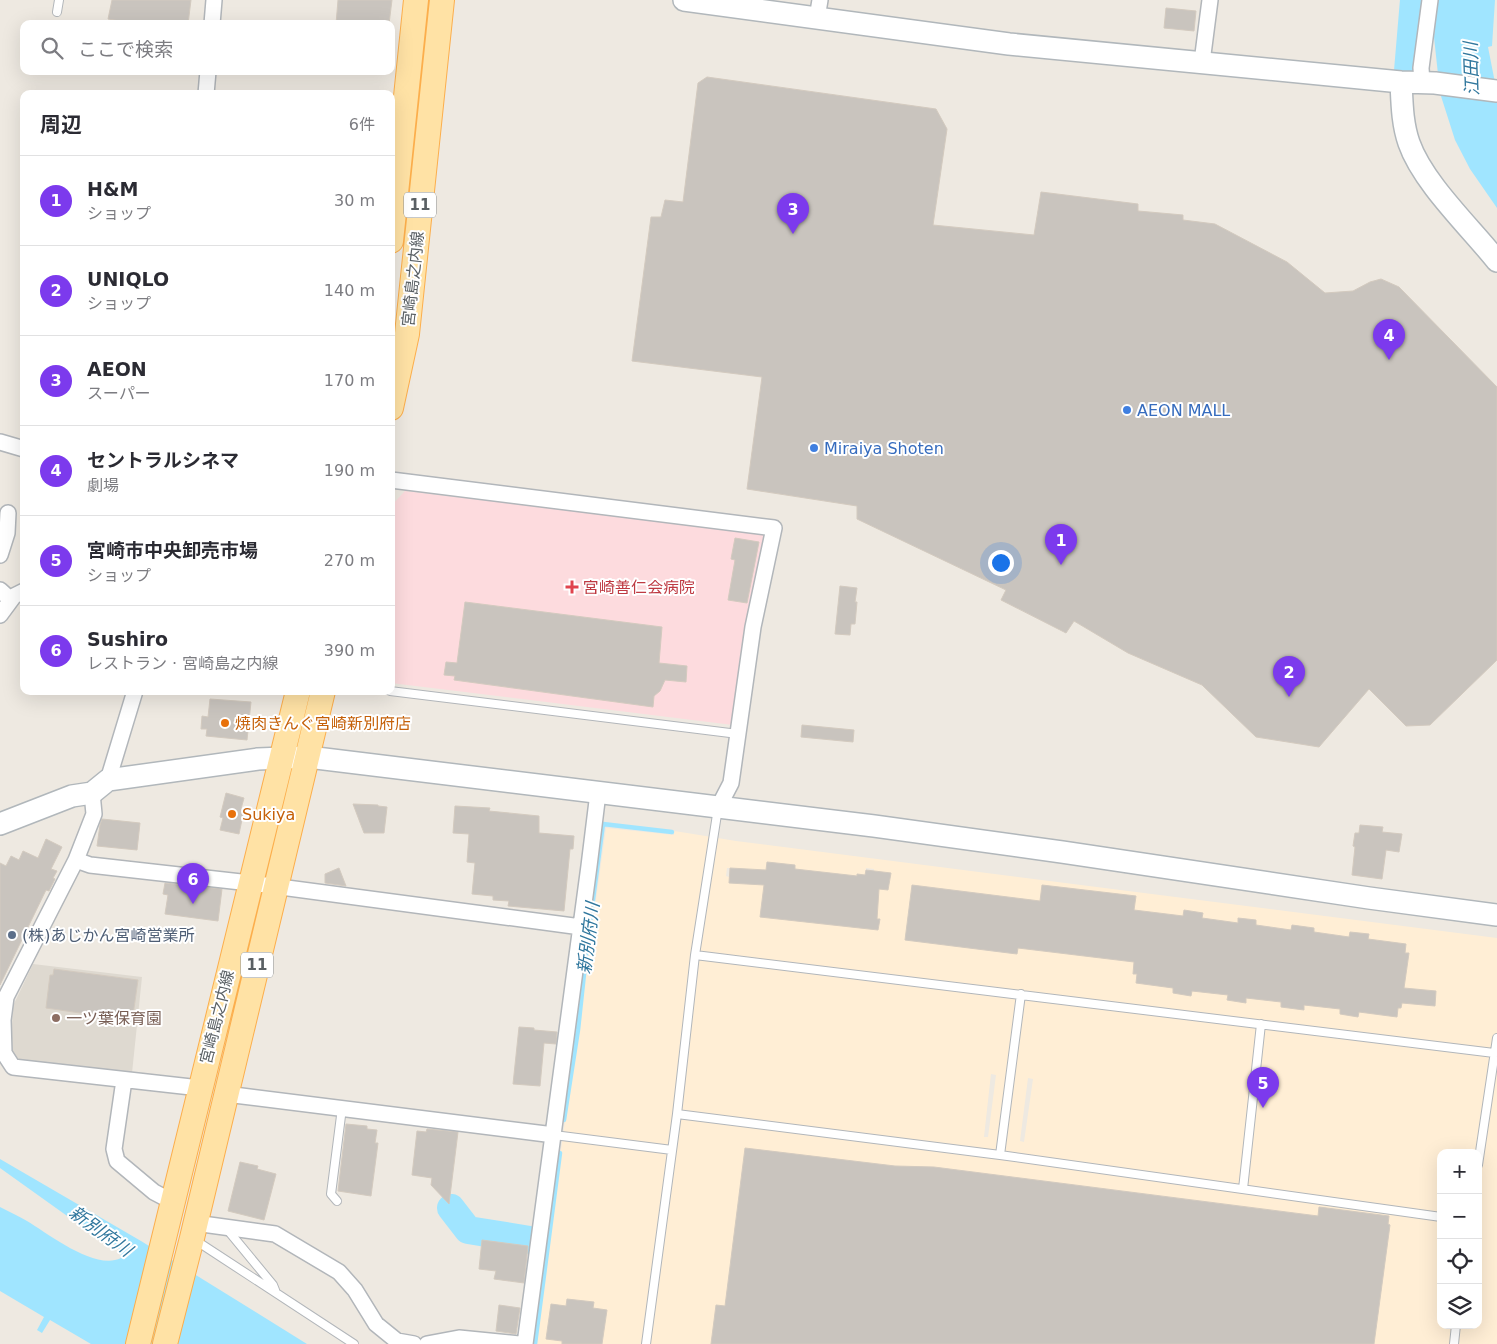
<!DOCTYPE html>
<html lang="ja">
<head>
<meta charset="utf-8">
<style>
  body { margin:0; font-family:"DejaVu Sans","Noto Sans JP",sans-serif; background:#f7f7f7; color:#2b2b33 }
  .controls { position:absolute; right:15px; bottom:15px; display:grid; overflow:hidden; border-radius:10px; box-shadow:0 5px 20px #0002 }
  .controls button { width:45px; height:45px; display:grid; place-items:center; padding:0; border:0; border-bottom:1px solid #e1e1e2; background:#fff; color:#2b2b33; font:25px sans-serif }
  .you { position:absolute; left:1000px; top:562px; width:18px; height:18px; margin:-12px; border:4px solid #fff; border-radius:50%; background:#1a73e8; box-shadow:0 0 0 8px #1a73e833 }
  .badge { display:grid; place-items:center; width:32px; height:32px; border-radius:50%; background:#7c3aed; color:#fff; font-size:16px; font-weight:700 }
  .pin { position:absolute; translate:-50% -41px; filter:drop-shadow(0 1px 2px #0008) }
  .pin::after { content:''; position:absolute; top:26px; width:18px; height:15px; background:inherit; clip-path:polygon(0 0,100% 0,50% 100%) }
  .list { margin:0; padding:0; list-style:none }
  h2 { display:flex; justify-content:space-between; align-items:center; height:65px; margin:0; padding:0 20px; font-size:21px }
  h2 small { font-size:16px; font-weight:400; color:#7c7c81 }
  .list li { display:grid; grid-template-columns:32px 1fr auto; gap:15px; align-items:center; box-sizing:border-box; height:90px; padding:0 20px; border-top:1px solid #e1e1e2 }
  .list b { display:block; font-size:19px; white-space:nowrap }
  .list p { margin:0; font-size:16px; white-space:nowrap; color:#7c7c81 }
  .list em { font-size:16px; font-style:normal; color:#7c7c81 }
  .icon { flex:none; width:28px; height:28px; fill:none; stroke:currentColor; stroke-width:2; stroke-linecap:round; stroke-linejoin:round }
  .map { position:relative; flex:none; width:1497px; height:1344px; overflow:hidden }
  .search { position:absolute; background:#fff; box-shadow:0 5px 20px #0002; left:20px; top:20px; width:375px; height:55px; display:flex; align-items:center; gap:12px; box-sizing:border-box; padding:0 18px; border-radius:10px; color:#7c7c81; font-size:19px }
  .panel { position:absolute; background:#fff; box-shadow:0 5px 20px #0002; left:20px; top:90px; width:375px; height:605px; border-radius:10px }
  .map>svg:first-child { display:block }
  .commercial { fill:#ffeed5; fill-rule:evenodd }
  .education { fill:#ded9d0; fill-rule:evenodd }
  .medical { fill:#fddbde }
  .water { fill:#a0e5ff }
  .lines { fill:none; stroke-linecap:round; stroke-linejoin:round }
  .stream { stroke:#a0e5ff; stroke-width:4.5 }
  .river { stroke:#a0e5ff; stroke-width:28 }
  .building { fill:#c9c4be; stroke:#d3cabf }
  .lane-casing { stroke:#b2b6ba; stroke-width:10 }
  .street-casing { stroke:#b2b6ba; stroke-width:18 }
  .secondary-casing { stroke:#b1b7bb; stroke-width:24 }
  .primary-casing { stroke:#fcae4c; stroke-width:26 }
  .lane { stroke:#fff; stroke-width:8 }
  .street { stroke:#fff; stroke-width:15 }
  .secondary { stroke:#fff; stroke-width:21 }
  .primary { stroke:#ffe2a5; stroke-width:24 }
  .shop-dot { fill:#3f7fe0; stroke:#fff; stroke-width:2 }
  .health-dot { fill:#e0444e; stroke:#fff; stroke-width:2 }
  .food-dot { fill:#e8710a; stroke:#fff; stroke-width:2 }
  .service-dot { fill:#5c6f8a; stroke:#fff; stroke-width:2 }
  .education-dot { fill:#8d6e63; stroke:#fff; stroke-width:2 }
  .labels { text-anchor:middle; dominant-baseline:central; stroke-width:4; stroke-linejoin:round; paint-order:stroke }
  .shield { fill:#fff; stroke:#8c9092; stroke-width:1 }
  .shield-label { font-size:15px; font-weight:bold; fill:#5a6064 }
  .street-label { font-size:16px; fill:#5a6064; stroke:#fff }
  .shop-label { font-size:16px; fill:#366cbe; stroke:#fff; text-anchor:start }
  .health-label { font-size:16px; fill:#be3a42; stroke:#fff; text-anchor:start }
  .food-label { font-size:16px; fill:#c56008; stroke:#fff; text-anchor:start }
  .service-label { font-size:16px; fill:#4e5e75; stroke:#fff; text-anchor:start }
  .education-label { font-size:16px; fill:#785e54; stroke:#fff; text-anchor:start }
  .water-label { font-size:18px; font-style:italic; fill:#30779d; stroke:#fff }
</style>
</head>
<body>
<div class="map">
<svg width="1497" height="1344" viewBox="0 0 1497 1344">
  <rect width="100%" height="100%" fill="#eee9e1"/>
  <path class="commercial" d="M606,828L674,835V831L687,833L736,841L1497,938V1344H1374L1390,1225L1350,1220V1211L1320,1207L1318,1216L934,1167L895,1166L745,1149L725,1306L716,1305L711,1344H602L607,1310L593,1308L594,1302L567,1299L566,1306L551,1304L546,1339L562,1341V1344H536L548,1243ZM767,862L795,865V869L857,876V874L865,875L866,868L874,869L872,887L760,916ZM727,868L746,869L745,884L729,883V877L726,876ZM912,885L1021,899L1014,954L905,940ZM1184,910L1202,913V918L1238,923V918L1256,920V925L1291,930L1292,925L1314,928V932L1349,937L1369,934L1368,939L1406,944L1405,953H1409L1401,1008H1398L1397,1017L1359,1012L1358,1017L1340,1014V1009L1304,1005V1010L1281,1007V1002L1246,998L1245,1003L1228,1000V995L1192,991L1191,996L1173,993V988L1136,983L1137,974H1133L1135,957L1145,912L1183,916ZM991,1074L996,1075L988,1137H984ZM1028,1078L1033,1079L1024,1142L1020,1141ZM1441,1153H1478V1325H1441Z"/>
  <path class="education" d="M33,964L142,977L132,1073L24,1061L13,1056L11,1044L13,1006ZM55,969L138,980L133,1017L124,1021L87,1014L48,993L50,975H53Z"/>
  <path class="medical" d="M405,491L764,533L742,641L733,725L391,683V506Z"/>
  <path class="water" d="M1437,0H1495L1492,46L1488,47L1497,93V208L1470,169L1455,140L1440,93L1434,37Z
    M0,1159L141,1241L307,1344H91L50,1320L42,1333L37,1330L44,1317L0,1291V1207C9,1212 19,1216 27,1221C49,1234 95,1271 121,1258L120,1250L107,1238L70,1218L0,1168Z"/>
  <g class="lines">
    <path class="stream" d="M564,1120L578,1030L588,937L603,824L672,832
      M535,1344L560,1153"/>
    <path class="river" d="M1408,71L1414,0
      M451,1208L468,1230L530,1240"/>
  </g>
  <path class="building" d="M112,0H191L188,24H138L108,19Z
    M338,0H392L389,24H336Z
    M1166,8L1196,11L1194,31L1164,28Z
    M707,77L936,109L947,129L933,225L1034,235L1041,192L1138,204V211L1183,215V220L1215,224L1287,262L1325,293L1353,291L1370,282L1381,279L1399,287L1497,387V660L1430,725L1406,726L1369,689L1319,747L1256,737L1202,685L1128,653L1074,621L1066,633L1001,600L1006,590L857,519V506L747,489L762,377L632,361L651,217H661L665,200L683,202L698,83Z
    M735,538L759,542L747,603L728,600L735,560L731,559Z
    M840,586L857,588L855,602H857L855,624H851L850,635L835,634Z
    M465,602L662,627L659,663L687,666L686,682L665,680L660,691L654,696L653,707L454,680L455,676L444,675L446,662L457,663Z
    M210,699L251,702L247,740L206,736L207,729H201L202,716L208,717Z
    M802,725L854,730L853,742L801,737Z
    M226,793L244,798L241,809L244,810L239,834L220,830L223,818L220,817Z
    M353,804L378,805V806L387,807L384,833H364Z
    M455,806L490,808L489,811L539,816V833L574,836L573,849H570L564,911L508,906L509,901L493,900V896L472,894L475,863L467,862L469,834L453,833Z
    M102,819L140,823L137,850L97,846L100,825Z
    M1360,825L1383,827L1382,832L1402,834L1399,852L1386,850L1382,879L1352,875L1355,847L1353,846L1355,833H1359Z
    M46,839L62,847L51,869L57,871L53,878L55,879L49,891L46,890L0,985V863L6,866L11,856L19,860L23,851L38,858Z
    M767,862L795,865V869L857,876V874L865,875L866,870L891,873L888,890L879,889L877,919H880L878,930L760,917L764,885L729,883L730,868L766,870Z
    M339,868L346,886L325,883V874Z
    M165,883L222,889L218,921L165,914L168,895L163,894Z
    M912,885L1040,901L1042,885L1136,896L1134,910L1183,916L1184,910L1203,913L1202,918L1238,923V918L1256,920V925L1291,930L1292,925L1314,928V932L1349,937L1350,932L1369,934L1368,939L1406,944L1405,953H1409L1404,988L1436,991L1435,1006L1402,1003L1401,1008H1398L1397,1017L1359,1012L1358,1017L1340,1014V1009L1304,1005V1010L1281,1007V1002L1246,998V1003L1227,1000L1228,995L1192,991L1191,996L1173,993V988L1136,983L1137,974H1133L1134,962L1018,948L1017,954L905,940Z
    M54,969L138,980L132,1023L94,1018V1015L46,1008L50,975H53Z
    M519,1027L534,1028V1030L557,1032L556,1044L544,1043L540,1086L513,1084Z
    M346,1124L367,1126V1129L377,1130L375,1143H378L371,1196L338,1191Z
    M427,1129L458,1132L449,1204L431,1185L432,1178L412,1175L417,1131L426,1132Z
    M745,1148L895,1166L934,1167L1318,1216L1319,1207L1389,1216L1388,1224L1390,1225L1374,1344H711L716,1305L725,1306Z
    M240,1162L258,1166L257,1169L276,1174L264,1220L228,1211Z
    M482,1240L528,1246L524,1283L494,1279L496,1271L479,1269Z
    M567,1299L594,1302L593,1308L607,1310L602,1344H562V1341L546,1339L551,1304L566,1306Z
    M499,1305L520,1308L516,1334L496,1331Z"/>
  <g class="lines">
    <g class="lane-casing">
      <path id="lane" d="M57,12L59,0
        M390,691L738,734
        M695,955L1494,1053
        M677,1114L1000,1155L1441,1217
        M554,1135L672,1150
        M1000,1155L1021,994
        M1478,1165L1497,1038
        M1243,1189L1261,1024
        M337,1201L331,1194L342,1108
        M226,1228L273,1285L275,1290
        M195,1240L354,1344
        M646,1344L677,1114L695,955L718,808
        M1454,1344L1456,1325"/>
    </g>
    <g class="street-casing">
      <path id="street" d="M817,18L820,0
        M212,24L214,0
        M1202,62L1210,0
        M1422,83L1421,68L1430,0
        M206,94L208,71
        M0,442L24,449
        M391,480L774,528L753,627L731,783L718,808
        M0,555L7,533L8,513
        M0,590L11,600
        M0,615L14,596L24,591
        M108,780L135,691
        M92,793L94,814L76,860L6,997L3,1020L4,1053L13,1067L200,1088
        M76,860L90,865L250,883L581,927
        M124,1080L114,1149L117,1161L154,1192L173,1202
        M226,1094L554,1135
        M195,1223L275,1234L339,1272L355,1290L376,1324L397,1341L414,1344
        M427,1344L459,1338L519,1344
        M525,1344L589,866L598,793"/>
    </g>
    <g class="secondary-casing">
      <path id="secondary" d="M684,0L1009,44L1401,82L1435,83L1497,91
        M1401,82C1402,102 1402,123 1409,143C1423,183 1470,227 1497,261
        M0,824L72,796L92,793L108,780L258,759L308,757L874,826L1062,852L1369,898L1497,915"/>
    </g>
    <g class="primary-casing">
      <path id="primary" d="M391,241L416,0
        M391,408L407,334L442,0
        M138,1344L298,691
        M165,1344L192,1238L323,691"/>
    </g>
    <use href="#lane" class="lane"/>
    <use href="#street" class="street"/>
    <use href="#secondary" class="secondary"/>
    <use href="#primary" class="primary"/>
  </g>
  <g class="shop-dot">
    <circle cx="1127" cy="410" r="5"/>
    <circle cx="814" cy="448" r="5"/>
  </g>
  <path class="health-dot" d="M569.5 579.5h5v5h5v5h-5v5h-5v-5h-5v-5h5z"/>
  <g class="food-dot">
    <circle cx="225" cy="723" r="5"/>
    <circle cx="232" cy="814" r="5"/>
  </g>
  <circle class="service-dot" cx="12" cy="935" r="5"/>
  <circle class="education-dot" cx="56" cy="1018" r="5"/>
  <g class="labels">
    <g class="shield">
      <rect x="404" y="192.5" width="32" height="25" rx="4"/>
      <rect x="241" y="952.5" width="32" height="25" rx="4"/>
    </g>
    <g class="shield-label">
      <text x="420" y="205">11</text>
      <text x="257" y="965">11</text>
    </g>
    <g class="street-label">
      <text transform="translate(413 279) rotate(-84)">宮崎島之内線</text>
      <text transform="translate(217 1017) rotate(-76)">宮崎島之内線</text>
    </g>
    <g class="shop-label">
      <text x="1137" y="410">AEON MALL</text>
      <text x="824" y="448">Miraiya Shoten</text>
    </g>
    <g class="health-label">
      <text x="583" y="587">宮崎善仁会病院</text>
    </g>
    <g class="food-label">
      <text x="235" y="723">焼肉きんぐ宮崎新別府店</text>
      <text x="242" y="814">Sukiya</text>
    </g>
    <g class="service-label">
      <text x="22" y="935">(株)あじかん宮崎営業所</text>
    </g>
    <g class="education-label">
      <text x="66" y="1018">一ツ葉保育園</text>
    </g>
    <g class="water-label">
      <text transform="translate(1471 69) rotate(-92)">江田川</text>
      <text transform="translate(588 938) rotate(-83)">新別府川</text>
      <text transform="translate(101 1231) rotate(36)">新別府川</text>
    </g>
  </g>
</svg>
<div class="controls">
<button>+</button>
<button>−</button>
<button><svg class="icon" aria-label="locate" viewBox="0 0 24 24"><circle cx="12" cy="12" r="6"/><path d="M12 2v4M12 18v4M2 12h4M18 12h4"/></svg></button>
<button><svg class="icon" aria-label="layers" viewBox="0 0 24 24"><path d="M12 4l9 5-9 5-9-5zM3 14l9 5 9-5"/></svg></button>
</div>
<div class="you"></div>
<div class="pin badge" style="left:1061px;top:565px">1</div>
<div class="pin badge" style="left:1289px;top:697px">2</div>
<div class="pin badge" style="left:793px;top:234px">3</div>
<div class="pin badge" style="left:1389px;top:360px">4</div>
<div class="pin badge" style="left:1263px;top:1108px">5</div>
<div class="pin badge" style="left:193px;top:904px">6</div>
<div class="search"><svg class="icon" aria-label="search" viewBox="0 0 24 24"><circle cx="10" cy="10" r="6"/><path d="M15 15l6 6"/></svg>ここで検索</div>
<section class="panel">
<h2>周辺<small>6件</small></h2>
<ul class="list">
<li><span class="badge">1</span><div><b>H&amp;M</b><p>ショップ</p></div><em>30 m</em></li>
<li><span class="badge">2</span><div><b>UNIQLO</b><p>ショップ</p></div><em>140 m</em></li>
<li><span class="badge">3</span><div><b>AEON</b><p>スーパー</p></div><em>170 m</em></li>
<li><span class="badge">4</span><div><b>セントラルシネマ</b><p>劇場</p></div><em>190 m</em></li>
<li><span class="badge">5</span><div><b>宮崎市中央卸売市場</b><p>ショップ</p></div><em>270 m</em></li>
<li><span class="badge">6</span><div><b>Sushiro</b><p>レストラン · 宮崎島之内線</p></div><em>390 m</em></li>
</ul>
</section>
</div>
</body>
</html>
